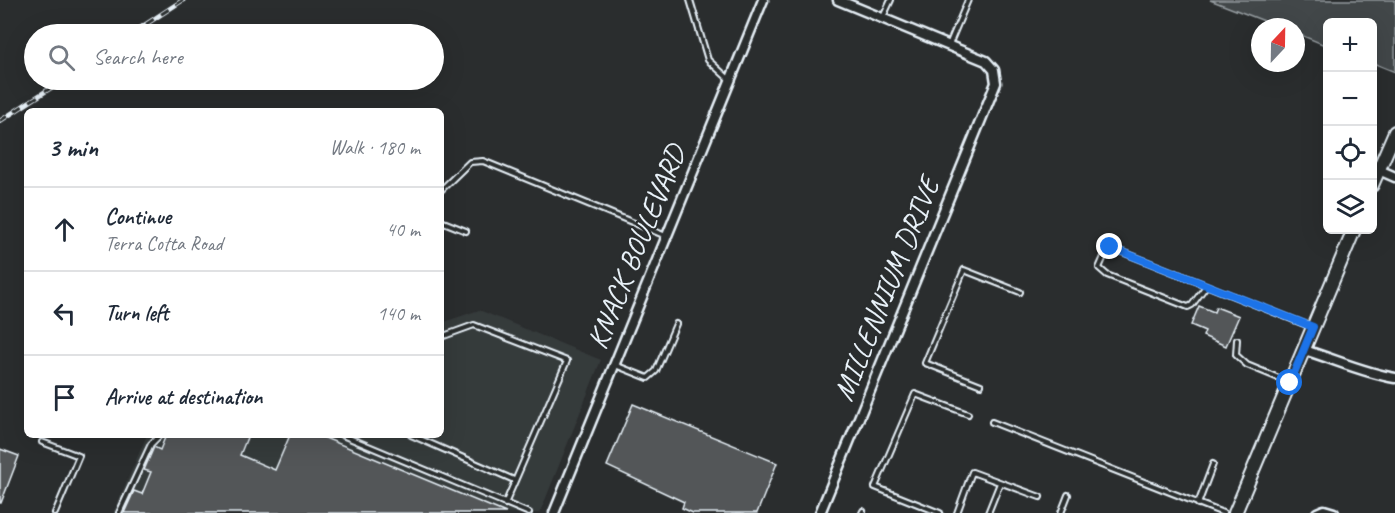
<!DOCTYPE html>
<html lang="en">
<head>
<meta charset="utf-8">
<style>
  body { margin:0; font-family:Caveat,sans-serif; background:#f2f2f3; color:#1f2937 }
  .controls { position:absolute; right:18px; top:18px; display:grid; overflow:hidden; border-radius:9px; box-shadow:0 6px 24px #0002 }
  .controls button { width:54px; height:54px; display:grid; place-items:center; padding:0; border:0; border-bottom:2px solid #e0e1e3; background:#fff; color:#1f2937; font:30px sans-serif }
  .compass { position:absolute; left:1251px; top:18px; width:54px; height:54px; border-radius:50%; background:#fff; box-shadow:0 6px 24px #0002; rotate:22deg }
  .stop { position:absolute; width:18px; height:18px; margin:-14px; border:4px solid #1a73e8; border-radius:50%; background:#fff }
  .stop.end { background:#1a73e8; border-color:#fff; box-shadow:0 2px 6px #0008 }
  .list { margin:0; padding:0; list-style:none }
  h2 { display:flex; justify-content:space-between; align-items:center; height:78px; margin:0; padding:0 24px; font-size:26px }
  h2 small { font-size:20px; font-weight:400; color:#747a83 }
  .list li { display:grid; grid-template-columns:39px 1fr auto; gap:18px; align-items:center; box-sizing:border-box; height:84px; padding:0 24px; border-top:2px solid #e0e1e3 }
  .list b { display:block; font-size:22px; white-space:nowrap }
  .list p { margin:0; font-size:20px; white-space:nowrap; color:#747a83 }
  .list em { font-size:20px; font-style:normal; color:#747a83 }
  .icon { flex:none; width:33px; height:33px; fill:none; stroke:currentColor; stroke-width:2; stroke-linecap:round; stroke-linejoin:round }
  .map { position:relative; flex:none; width:1395px; height:513px; overflow:hidden }
  .search { position:absolute; background:#fff; box-shadow:0 6px 24px #0002; left:24px; top:24px; width:420px; height:66px; display:flex; align-items:center; gap:15px; box-sizing:border-box; padding:0 21px; border-radius:33px; color:#747a83; font-size:22px }
  .panel { position:absolute; background:#fff; box-shadow:0 6px 24px #0002; left:24px; top:108px; width:420px; height:330px; border-radius:9px }
  .map>svg:first-child { display:block }
  .built { fill:#363a3b }
  .green { fill:#424648; stroke:#959ca0; stroke-width:1.5 }
  .building { fill:#535759; stroke:#e8f1f8; stroke-width:1.5 }
  .lines { fill:none; stroke-linecap:round; stroke-linejoin:round }
  .lane-casing { stroke:#e8f1f8; stroke-width:8 }
  .street-casing { stroke:#e8f1f8; stroke-width:13 }
  .secondary-casing { stroke:#e8f1f8; stroke-width:16 }
  .lane { stroke:#2a2d2e; stroke-width:4 }
  .street { stroke:#2a2d2e; stroke-width:8 }
  .secondary { stroke:#2a2d2e; stroke-width:12 }
  .rail-casing { stroke:#e8f1f8; stroke-width:5 }
  .rail { stroke:#2a2d2e; stroke-width:3; stroke-dasharray:9; stroke-linecap:butt }
  .route { stroke:#1a73e8; stroke-width:8 }
  .labels { text-anchor:middle; dominant-baseline:central; stroke-width:4.5; stroke-linejoin:round; paint-order:stroke }
  .street-label { font-size:30px; fill:#e8f1f8; stroke:#2a2d2e }
</style>
</head>
<body>
<div class="map">
<svg width="1395" height="513" viewBox="0 0 1395 513">
  <rect width="100%" height="100%" fill="#2a2d2e"/>
  <filter id="ink" filterUnits="userSpaceOnUse"><feTurbulence type="fractalNoise" baseFrequency=".0167" numOctaves="2"/><feDisplacementMap in="SourceGraphic" scale="12" xChannelSelector="R" yChannelSelector="G"/><feConvolveMatrix kernelMatrix="1 2 1 2 8 2 1 2 1" color-interpolation-filters="sRGB"/></filter>
  <g filter="url(#ink)">
    <path class="built" d="M479,310L601,360L540,513H113L147,435H441V323Z"/>
    <path class="green" d="M1210,0H1395V72L1373,63L1372,22H1328L1327,46L1296,33V27H1280Z"/>
    <path class="building" d="M1199,306L1214,312L1216,307L1239,316L1226,346L1203,336L1205,331L1191,325Z
      M633,404L777,463L757,513H693L682,508L684,502L607,466Z
      M166,435H248L240,455L275,470L290,435H318L506,513H124L134,491L142,494L151,472L144,470L154,447L160,450Z
      M0,449L19,456L1,503H0Z"/>
    <g class="lines">
      <g class="lane-casing">
        <path id="lane" d="M690,0L708,60L730,80
          M883,17L891,0
          M949,45L968,0
          M441,190L470,162L483,161L666,236
          M441,221L466,231
          M1206,286L1192,305L1188,307L1107,275L1099,268L1107,250L1110,247L1312,327
          M441,337L474,325L567,361L505,504
          M1237,340L1236,355L1247,365L1286,381
          M615,365L648,378L656,371L676,324
          M981,385L925,363L964,270L1020,292
          M992,422L1223,513
          M342,435L529,513
          M411,435L514,480
          M42,442L79,456L55,513
          M1198,504L1213,464
          M119,513L151,444L160,435
          M862,513L863,511
          M940,513L875,487L915,394L968,414
          M957,513L972,472L1040,497
          M988,513L1000,483
          M1061,513L1068,495"/>
      </g>
      <g class="street-casing">
        <path id="street" d="M1379,170L1395,177
          M1304,350C1334,359 1364,373 1395,378
          M554,513L763,0
          M820,513L996,83L994,70L986,61L838,0
          M1317,513L1324,510L1334,513"/>
      </g>
      <g class="secondary-casing">
        <path id="secondary" d="M1372,185L1395,132
          M1235,513L1354,230"/>
      </g>
      <use href="#lane" class="lane"/>
      <use href="#street" class="street"/>
      <use href="#secondary" class="secondary"/>
      <g class="rail-casing">
        <path id="rail" d="M131,34L183,0
          M0,121L63,80"/>
      </g>
      <use href="#rail" class="rail"/>
    </g>
  </g>
  <g class="lines" filter="url(#ink)">
    <path class="route" d="M1110,247L1313,327L1290,383"/>
  </g>
  <g class="labels">
    <g class="street-label">
      <text transform="translate(636 247) rotate(-68)">KNACK BOULEVARD</text>
      <text transform="translate(886 289) rotate(-68)">MILLENNIUM DRIVE</text>
    </g>
  </g>
</svg>
<div class="controls">
<button>+</button>
<button>−</button>
<button><svg class="icon" aria-label="locate" viewBox="0 0 24 24"><circle cx="12" cy="12" r="6"/><path d="M12 2v4M12 18v4M2 12h4M18 12h4"/></svg></button>
<button><svg class="icon" aria-label="layers" viewBox="0 0 24 24"><path d="M12 4l9 5-9 5-9-5zM3 14l9 5 9-5"/></svg></button>
</div>
<svg class="compass" viewBox="-18 -18 36 36"><path d="M0-13l5 13h-10z" fill="#e53935"/><path d="M0 13l5-13h-10z" fill="#747a83"/></svg>
<div class="stop" style="left:1290px;top:383px"></div>
<div class="stop end" style="left:1110px;top:247px"></div>
<div class="search"><svg class="icon" aria-label="search" viewBox="0 0 24 24"><circle cx="10" cy="10" r="6"/><path d="M15 15l6 6"/></svg>Search here</div>
<section class="panel">
<h2>3 min<small>Walk · 180 m</small></h2>
<ul class="list">
<li><svg class="icon" aria-label="ahead" viewBox="0 0 24 24"><path d="M12 20V5M6 11l6-6 6 6"/></svg><div><b>Continue</b><p>Terra Cotta Road</p></div><em>40 m</em></li>
<li><svg class="icon" aria-label="left" viewBox="0 0 24 24"><path d="M17 20v-9H6M10 6l-5 5 5 5"/></svg><div><b>Turn left</b></div><em>140 m</em></li>
<li><svg class="icon" aria-label="arrive" viewBox="0 0 24 24"><path d="M6 21V4h12l-3 4 3 4H6"/></svg><div><b>Arrive at destination</b></div></li>
</ul>
</section>
</div>
</body>
</html>
